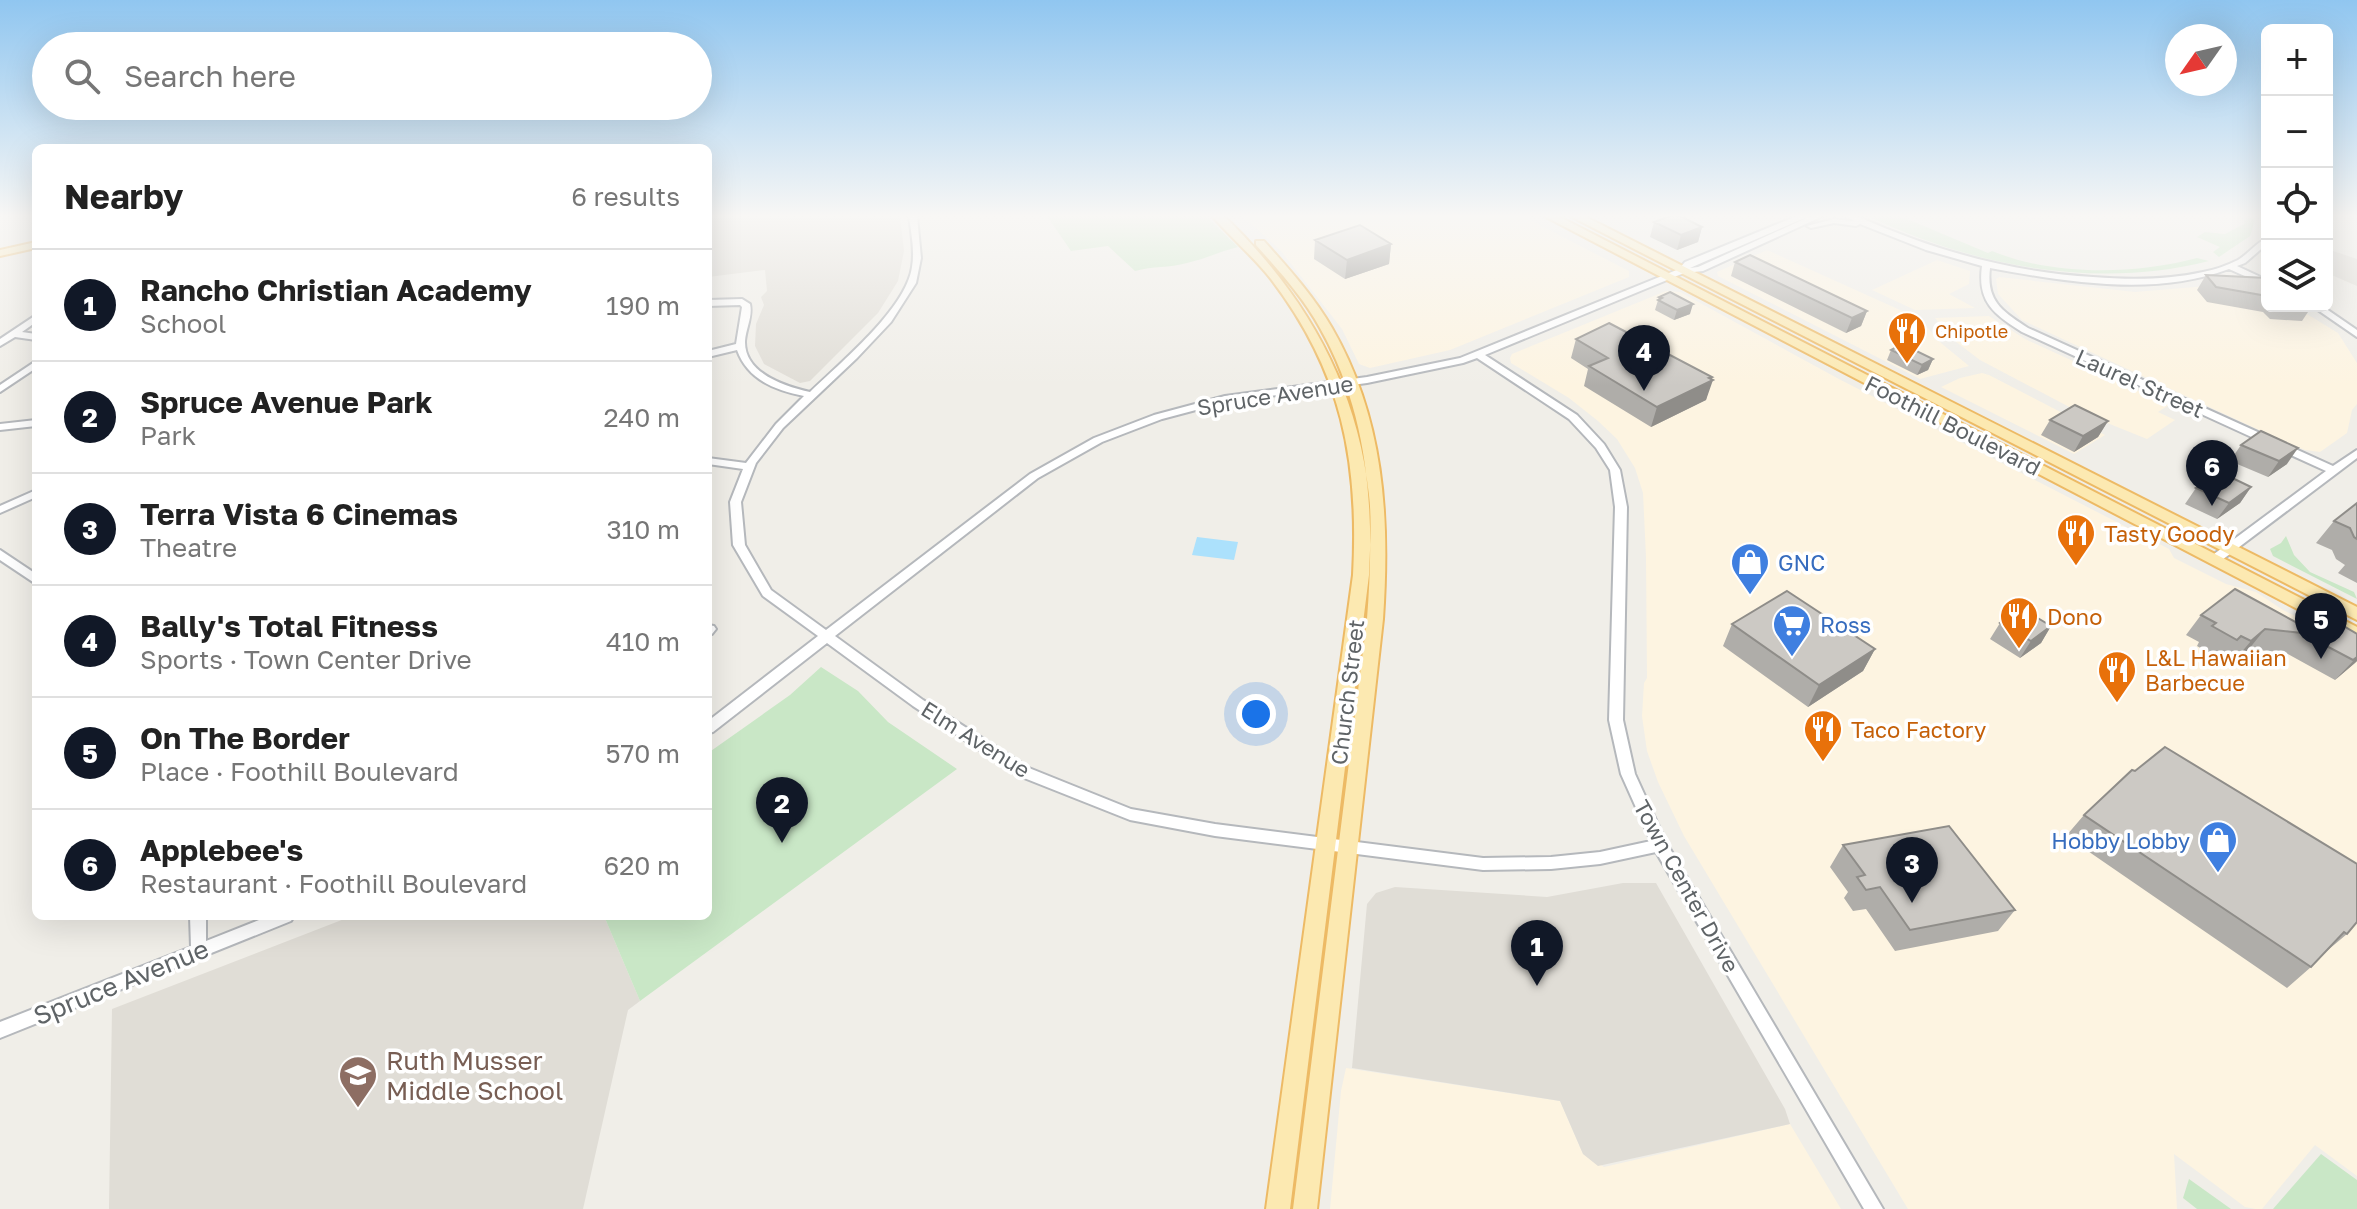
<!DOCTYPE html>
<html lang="en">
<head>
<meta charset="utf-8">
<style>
  body { margin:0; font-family:"Golos Text",sans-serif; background:#f2f2f2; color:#222 }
  .controls { position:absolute; right:24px; top:24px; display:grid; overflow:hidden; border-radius:12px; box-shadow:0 8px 32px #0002 }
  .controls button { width:72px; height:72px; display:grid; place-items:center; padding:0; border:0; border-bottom:2px solid #e0e0e0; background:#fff; color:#222; font:40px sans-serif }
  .compass { position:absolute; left:2165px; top:24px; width:72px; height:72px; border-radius:50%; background:#fff; box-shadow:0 8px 32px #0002; rotate:236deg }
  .you { position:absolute; left:1256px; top:714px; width:28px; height:28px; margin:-20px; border:6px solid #fff; border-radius:50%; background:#1a73e8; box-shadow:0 0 0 12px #1a73e833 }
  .badge { display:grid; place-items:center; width:52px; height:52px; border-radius:50%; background:#111827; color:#fff; font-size:26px; font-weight:700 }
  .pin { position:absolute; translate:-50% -66px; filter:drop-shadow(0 2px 4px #0008) }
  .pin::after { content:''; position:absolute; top:42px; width:28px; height:24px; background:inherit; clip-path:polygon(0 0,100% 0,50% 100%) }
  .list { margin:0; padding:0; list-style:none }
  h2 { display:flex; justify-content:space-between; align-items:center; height:104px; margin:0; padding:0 32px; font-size:34px }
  h2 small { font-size:26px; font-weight:400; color:#767676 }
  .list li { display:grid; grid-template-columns:52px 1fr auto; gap:24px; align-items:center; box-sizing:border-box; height:112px; padding:0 32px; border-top:2px solid #e0e0e0 }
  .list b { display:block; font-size:30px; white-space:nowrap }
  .list p { margin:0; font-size:26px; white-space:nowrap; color:#767676 }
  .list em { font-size:26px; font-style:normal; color:#767676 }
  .icon { flex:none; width:44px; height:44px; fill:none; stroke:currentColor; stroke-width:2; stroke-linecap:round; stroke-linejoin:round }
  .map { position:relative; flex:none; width:2357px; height:1209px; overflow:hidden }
  .search { position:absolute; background:#fff; box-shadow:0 8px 32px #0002; left:32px; top:32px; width:680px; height:88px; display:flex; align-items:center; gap:20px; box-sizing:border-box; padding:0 28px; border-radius:44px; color:#767676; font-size:30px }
  .panel { position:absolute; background:#fff; box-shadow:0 8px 32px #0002; left:32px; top:144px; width:680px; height:776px; border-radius:12px }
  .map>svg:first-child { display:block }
  .commercial { fill:#fdf4e1 }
  .education { fill:#e0ddd6 }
  .green { fill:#c9e7c6 }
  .water { fill:#ace1fc }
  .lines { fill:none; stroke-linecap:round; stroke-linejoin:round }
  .minor-casing { stroke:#b5b8bc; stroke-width:4 }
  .major-casing { stroke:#edba65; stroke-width:4 }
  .minor { fill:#fff; fill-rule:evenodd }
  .major { fill:#fce9b1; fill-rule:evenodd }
  .wall { fill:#afada9 }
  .shaded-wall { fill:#8f8d89 }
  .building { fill:#ccc9c4; stroke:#8f8d89; stroke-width:2 }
  .labels { text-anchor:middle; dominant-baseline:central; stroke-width:7; stroke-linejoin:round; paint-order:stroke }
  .far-food-label { font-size:18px; fill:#c56008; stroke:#fff; text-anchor:start }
  .street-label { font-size:22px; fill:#5f6467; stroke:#fff }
  .food-label { font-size:22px; fill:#c56008; stroke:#fff; text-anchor:start }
  .shop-label { font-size:22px; fill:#366cbe; stroke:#fff; text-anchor:start }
  .near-street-label { font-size:26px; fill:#5f6467; stroke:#fff }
  .near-education-label { font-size:26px; fill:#785e54; stroke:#fff; text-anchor:start }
</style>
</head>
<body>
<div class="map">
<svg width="2357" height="1209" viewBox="0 0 2357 1209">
  <rect width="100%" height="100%" fill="#f0eee8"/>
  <path class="commercial" d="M1243,216H1522L1629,271V277L1450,350L1370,368L1359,364L1342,329L1281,251Z
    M1767,250L1920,319L1941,343L1969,366L1920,379L1718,276L1717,272Z
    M1937,260L1970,271L1969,284L1949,294L1975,308L1915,310L1872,290Z
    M1999,277L2135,292L2207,286L2267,306H2294L2338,333L2357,363V404L2352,410L2347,433L2320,452L2305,450L2274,437L2022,320L1998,294L1996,279Z
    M1666,291L1680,292L1837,378L2169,549L2174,558L2226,584L2256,592L2283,610L2357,647V1176L2315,1145L2262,1209H2256L2245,1207L2174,1154L2177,1209H1908L1684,836L1658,782L1647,751L1642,716L1644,683L1647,678L1646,557L1643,493L1635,468L1617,439L1598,421L1569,398L1511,363L1510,358L1512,354Z
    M1989,316L2025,339L2169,405L2158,412L2175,420L2147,439L2075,410L1980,360L1951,338L1935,318Z
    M1982,373L1989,375L2105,435L2074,454L1941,387L1960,378Z
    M1346,1068L1560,1101L1583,1154L1604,1167L1790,1124L1841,1209H1330L1341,1091Z"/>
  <path class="education" d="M708,216H900L904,251L898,281L878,313L810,381L800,383L764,364L755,346L756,324L764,305L761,297L767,291L765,270L708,277Z
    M2327,249L2357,259V286L2327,273Z
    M1623,883H1656L1785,1109L1790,1124L1598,1166L1583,1154L1560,1101L1352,1068L1367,904L1376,893L1395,887L1547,897Z
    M352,916H604L640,1001L628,1010L583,1209H109L112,1009Z"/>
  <path class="green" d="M1047,216H1206L1238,247C1221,251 1205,259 1187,263C1169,268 1153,266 1135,271L1108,246L1071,251Z
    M1868,216H1900L1988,253L1992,251C2052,276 2134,275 2197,258L2209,261C2096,290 1972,266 1868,216Z
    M2250,218L2255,220L2250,236L2219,257L2213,252L2220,247L2197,237L2205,232L2225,234L2246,223L2244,221Z
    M2286,536L2294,555L2310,572L2354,592L2357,599L2273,556L2270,549L2281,543Z
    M821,667L858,691L888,722L957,769L640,1001L604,916H708V753L790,695Z
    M2321,1154L2357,1180V1209H2273Z
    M2189,1179L2231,1209H2197L2183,1198Z"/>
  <path class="water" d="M1197,537L1238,542L1234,560L1192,555Z"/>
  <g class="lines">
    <g class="minor-casing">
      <path id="minor" d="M909,216H917L921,258L916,283L891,322L857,358L783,428L756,463L741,502L745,545L771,590L826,630L1030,474L1094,438L1154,415L1225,396L1367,377L1460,358L1679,269L1685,262L1797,216H1809L1690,268L1698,267L1811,216H1823L1703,271L1684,273L1485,355L1577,415L1604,444L1620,470L1627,507L1623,720L1635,774L1666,842L1883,1209H1864L1656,852L1600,864L1551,869L1483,870L1215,836L1130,820L1019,776L913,706L827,643L713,732L708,733V721L818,636L763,596L733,545L730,502L743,469L708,464V458L746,463L776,424L804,396C775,390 748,380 737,350L708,357V351L736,344L742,307L740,305L708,306V300L742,299L750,304C753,316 746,328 745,341C744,373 784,386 810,392C840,363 906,309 912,267C915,250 911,233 909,216ZM1477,358L1569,419L1596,448L1610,470L1615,507L1609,720L1621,774L1651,841L1600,852L1551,857L1483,858L1215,824L1131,809L1029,768L923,700L835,636L1038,478L1102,442L1162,419L1226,402L1367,383L1463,363Z
        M1845,216H1857C1932,250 2010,272 2093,277C2130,280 2167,280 2203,272C2214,270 2228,265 2238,260C2248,254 2256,243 2267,238V244L2245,263L2237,266L2267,280V286L2229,269C2154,297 2067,282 1990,268C1986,301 2002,311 2028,328L2333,466L2357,450V458L2218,563H2210L2208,560L2210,557L2326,471L2022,332C1994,314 1977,302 1982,266L1926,250L1860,224L1856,226L1834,223L1811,228L1807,226L1834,219L1854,221Z
        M2312,306H2322L2357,330V337Z
        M36,315V322L22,332L36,334V340L15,337L0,346V339Z
        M36,361V368L0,392V385Z
        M36,420V426L0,430V424Z
        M36,490V497L0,513V506Z
        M0,550L36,574V584L0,560Z
        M708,625L714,626L716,629L712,634L708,635Z
        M190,916H206V941L269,916H294L291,921L0,1038V1022L191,947Z"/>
    </g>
    <g class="major-casing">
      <path id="major" d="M1212,216H1224C1304,293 1357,384 1369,495C1372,521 1370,548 1369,575L1290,1209H1266L1353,575C1359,461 1342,372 1271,279C1253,256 1231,238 1212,216Z
        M1544,216H1558L2357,627V640Z
        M1570,216H1584L2357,607V620Z
        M1256,241H1264C1288,268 1313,295 1332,328C1384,418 1390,517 1383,619L1317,1209H1293L1367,619C1375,518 1371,418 1320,328C1303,297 1279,271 1256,245Z
        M36,242V248L0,256V250Z"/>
    </g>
    <use href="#minor" class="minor"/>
    <use href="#major" class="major"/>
  </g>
  <path class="wall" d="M1654,222L1702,227L1698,242L1677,250L1650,237Z
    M1315,240L1391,244L1389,264L1345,279L1314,259Z
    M1735,262L1867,311L1861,326L1846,333L1731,276Z
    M2206,275L2267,278V306H2312L2302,321L2270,319L2263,312L2207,302L2197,290Z
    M1659,297L1690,314L1674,320L1655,310Z
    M1576,339L1711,379L1706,400L1651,427L1584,386L1588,369L1571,358Z
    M1891,350L1933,359L1928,370L1917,375L1887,360Z
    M2050,420L2108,421L2098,437L2074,452L2041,435Z
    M2241,445L2287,464L2268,477L2230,461Z
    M2251,487L2240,503L2217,519L2185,504L2196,488Z
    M2357,503V583L2338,573L2345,565L2336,559L2332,550L2316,543L2334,521Z
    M2201,615L2301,625L2357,634V661L2335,680L2286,653L2249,649L2234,661L2225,656L2221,660L2197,646L2199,642L2186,635Z
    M2019,616L2051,626L2041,643L2020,658L1990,639L2000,623Z
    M1732,624L1875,649L1863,671L1808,707L1723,646Z
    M2084,815L2347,934L2322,955L2311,967L2287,988L2066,836Z
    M1843,845L2015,910L1998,931L1895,951L1866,909L1853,911L1844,898L1848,892L1830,867Z"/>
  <path class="shaded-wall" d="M1702,227L1698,242L1677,250L1681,235Z
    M1391,244L1389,264L1345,279L1347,260Z
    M1693,304L1690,314L1674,320L1677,310Z
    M1867,311L1861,326L1846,333L1852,318Z
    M1933,359L1928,370L1917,375L1922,365Z
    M1712,377L1710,381L1713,380L1706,400L1651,427L1657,407Z
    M2108,421L2098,437L2074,452L2083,436Z
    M2298,448L2287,464L2268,477L2279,461Z
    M2251,487L2240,503L2217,519L2229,503Z
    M2051,626L2041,643L2020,658L2031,641Z
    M2265,629L2249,649L2234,661L2251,641Z
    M1875,649L1863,671L1808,707L1819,685Z
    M2357,657V661L2355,663L2335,680Z"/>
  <path class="building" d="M1670,216H1680L1702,227L1681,235L1654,222Z
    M1360,225L1391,244L1347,260L1315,240Z
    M1750,255L1867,311L1852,318L1735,262Z
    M2206,275L2267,278V296L2216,287Z
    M1670,292L1693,304L1677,310L1658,300L1662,298L1659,297Z
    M1609,323L1712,377L1709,378L1713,380L1657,407L1589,366L1608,358L1576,339Z
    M1902,344L1933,359L1922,365L1891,350Z
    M2075,405L2108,421L2083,436L2050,420Z
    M2261,431L2298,448L2279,461L2241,445Z
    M2224,474L2251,487L2229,503L2196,488Z
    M2357,503V539L2354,537L2350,528L2334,521Z
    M2235,589L2301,625L2318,611L2357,634V657L2353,660L2302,633L2265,629L2251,641L2241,636L2237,640L2212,626L2216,623L2201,615Z
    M1787,591L1875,649L1819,685L1732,624Z
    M2026,611L2051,626L2031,641L2000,623L2014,613L2019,616Z
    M2165,747L2357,864V922L2347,934L2344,932L2311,967L2084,815L2132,770L2135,771Z
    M1949,826L2015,910L1910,930L1880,887L1866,890L1857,877L1865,875L1843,845Z"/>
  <linearGradient id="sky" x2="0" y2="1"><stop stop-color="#90c6f0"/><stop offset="0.56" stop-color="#f8f7f5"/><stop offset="1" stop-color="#f8f7f5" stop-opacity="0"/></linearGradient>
  <rect width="2357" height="386" fill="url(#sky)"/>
  <defs>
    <g id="restaurant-pin" transform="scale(2)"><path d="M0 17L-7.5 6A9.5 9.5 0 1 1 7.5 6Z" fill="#e8710a" stroke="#fff"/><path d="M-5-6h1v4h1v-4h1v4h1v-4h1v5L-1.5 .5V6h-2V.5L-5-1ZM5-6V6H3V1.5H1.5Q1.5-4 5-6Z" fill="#fff"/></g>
    <g id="shop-pin" transform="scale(2)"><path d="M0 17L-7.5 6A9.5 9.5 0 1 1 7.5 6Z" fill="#3f7fe0" stroke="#fff"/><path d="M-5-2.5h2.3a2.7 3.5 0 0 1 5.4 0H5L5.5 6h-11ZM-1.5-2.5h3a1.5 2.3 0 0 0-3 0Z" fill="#fff"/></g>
    <g id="supermarket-pin" transform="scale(2)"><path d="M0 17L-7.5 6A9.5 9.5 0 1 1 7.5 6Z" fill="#3f7fe0" stroke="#fff"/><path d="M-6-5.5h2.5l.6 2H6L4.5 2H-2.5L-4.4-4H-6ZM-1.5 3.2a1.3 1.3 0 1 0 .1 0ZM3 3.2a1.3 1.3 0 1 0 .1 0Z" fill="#fff"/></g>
    <g id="school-pin" transform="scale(2)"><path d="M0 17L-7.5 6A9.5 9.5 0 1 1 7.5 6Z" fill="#8d6e63" stroke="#fff"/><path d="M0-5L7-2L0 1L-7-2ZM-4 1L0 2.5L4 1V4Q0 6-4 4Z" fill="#fff"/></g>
  </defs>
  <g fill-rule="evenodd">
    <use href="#restaurant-pin" x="1907" y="331"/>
    <use href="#restaurant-pin" x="2076" y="533"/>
    <use href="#shop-pin" x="1750" y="562"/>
    <use href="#restaurant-pin" x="2019" y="616"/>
    <use href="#supermarket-pin" x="1792" y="624"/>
    <use href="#restaurant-pin" x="2117" y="670"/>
    <use href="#restaurant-pin" x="1823" y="729"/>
    <use href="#shop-pin" x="2218" y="840"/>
    <use href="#school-pin" x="358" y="1075"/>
  </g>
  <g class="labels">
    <g class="far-food-label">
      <text x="1935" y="331">Chipotle</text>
    </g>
    <g class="street-label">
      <text transform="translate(2140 383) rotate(24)">Laurel Street</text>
      <text transform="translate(1275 395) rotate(-9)">Spruce Avenue</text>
      <text transform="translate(1953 425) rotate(27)">Foothill Boulevard</text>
      <text transform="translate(1347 692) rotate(-83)">Church Street</text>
      <text transform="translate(976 739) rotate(32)">Elm Avenue</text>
      <text transform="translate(1687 886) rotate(61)">Town Center Drive</text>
    </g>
    <g class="food-label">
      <text x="2104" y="533">Tasty Goody</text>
      <text x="2047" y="616">Dono</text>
      <text x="2145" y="657">L&amp;L Hawaiian<tspan x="2145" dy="25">Barbecue</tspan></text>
      <text x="1851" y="729">Taco Factory</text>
    </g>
    <g class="shop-label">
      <text x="1778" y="562">GNC</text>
      <text x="1820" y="624">Ross</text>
      <text x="2190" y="840" text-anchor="end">Hobby Lobby</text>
    </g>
    <g class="near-street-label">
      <text transform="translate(121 982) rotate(-22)">Spruce Avenue</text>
    </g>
    <g class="near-education-label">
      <text x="386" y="1060">Ruth Musser<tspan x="386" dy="30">Middle School</tspan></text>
    </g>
  </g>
</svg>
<div class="controls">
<button>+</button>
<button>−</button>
<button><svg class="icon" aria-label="locate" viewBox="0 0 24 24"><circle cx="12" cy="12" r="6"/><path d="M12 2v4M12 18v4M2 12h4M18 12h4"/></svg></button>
<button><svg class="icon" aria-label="layers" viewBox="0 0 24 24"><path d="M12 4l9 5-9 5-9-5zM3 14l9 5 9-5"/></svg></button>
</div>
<svg class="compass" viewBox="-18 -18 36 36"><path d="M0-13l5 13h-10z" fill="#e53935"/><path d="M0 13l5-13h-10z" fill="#767676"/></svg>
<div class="you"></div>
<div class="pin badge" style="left:1537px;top:986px">1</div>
<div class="pin badge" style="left:782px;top:843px">2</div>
<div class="pin badge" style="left:1912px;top:903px">3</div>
<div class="pin badge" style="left:1644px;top:391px">4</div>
<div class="pin badge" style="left:2321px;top:659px">5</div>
<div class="pin badge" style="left:2212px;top:506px">6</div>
<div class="search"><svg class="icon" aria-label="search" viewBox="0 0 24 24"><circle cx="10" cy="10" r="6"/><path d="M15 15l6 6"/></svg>Search here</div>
<section class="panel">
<h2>Nearby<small>6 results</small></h2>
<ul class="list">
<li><span class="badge">1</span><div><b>Rancho Christian Academy</b><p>School</p></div><em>190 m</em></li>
<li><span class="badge">2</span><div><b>Spruce Avenue Park</b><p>Park</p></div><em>240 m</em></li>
<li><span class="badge">3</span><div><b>Terra Vista 6 Cinemas</b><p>Theatre</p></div><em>310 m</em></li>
<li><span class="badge">4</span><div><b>Bally's Total Fitness</b><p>Sports · Town Center Drive</p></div><em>410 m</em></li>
<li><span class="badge">5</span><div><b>On The Border</b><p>Place · Foothill Boulevard</p></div><em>570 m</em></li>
<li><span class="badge">6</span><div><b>Applebee's</b><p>Restaurant · Foothill Boulevard</p></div><em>620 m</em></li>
</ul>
</section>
</div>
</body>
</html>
